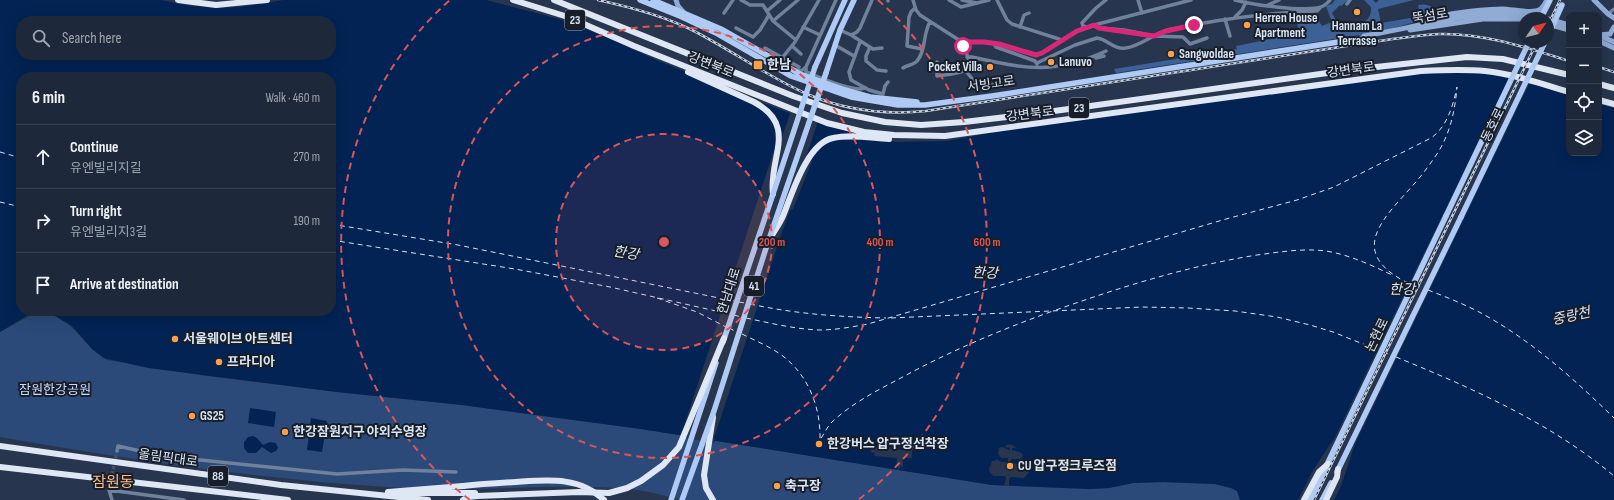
<!DOCTYPE html>
<html lang="en">
<head>
<meta charset="utf-8">
<style>
  body { margin:0; font-family:"Sofia Sans Condensed","Noto Sans KR",sans-serif; background:#253042; color:#f1f3f6 }
  .controls { position:absolute; right:12px; top:12px; display:grid; overflow:hidden; border-radius:8px; box-shadow:0 4px 16px #0002 }
  .controls button { width:36px; height:36px; display:grid; place-items:center; padding:0; border:0; border-bottom:1px solid #3b4454; background:#1d283a; color:#f1f3f6; font:20px sans-serif }
  .compass { position:absolute; left:1518px; top:12px; width:36px; height:36px; border-radius:50%; background:#1d283a; box-shadow:0 4px 16px #0002; rotate:55deg }
  .stop { position:absolute; width:12px; height:12px; margin:-9px; border:3px solid #db2777; border-radius:50%; background:#fff }
  .stop.end { background:#db2777; border-color:#fff; box-shadow:0 1px 4px #0008 }
  .list { margin:0; padding:0; list-style:none }
  h2 { display:flex; justify-content:space-between; align-items:center; height:52px; margin:0; padding:0 16px; font-size:17px }
  h2 small { font-size:13px; font-weight:400; color:#a0a6af }
  .list li { display:grid; grid-template-columns:26px 1fr auto; gap:12px; align-items:center; box-sizing:border-box; height:64px; padding:0 16px; border-top:1px solid #3b4454 }
  .list b { display:block; font-size:15px; white-space:nowrap }
  .list p { margin:0; font-size:13px; white-space:nowrap; color:#a0a6af }
  .list em { font-size:13px; font-style:normal; color:#a0a6af }
  .icon { flex:none; width:22px; height:22px; fill:none; stroke:currentColor; stroke-width:2; stroke-linecap:round; stroke-linejoin:round }
  .map { position:relative; flex:none; width:1614px; height:500px; overflow:hidden }
  .search { position:absolute; background:#1d283a; box-shadow:0 4px 16px #0002; left:16px; top:16px; width:320px; height:44px; display:flex; align-items:center; gap:10px; box-sizing:border-box; padding:0 14px; border-radius:16px; color:#a0a6af; font-size:15px }
  .panel { position:absolute; background:#1d283a; box-shadow:0 4px 16px #0002; left:16px; top:72px; width:320px; height:244px; border-radius:16px }
  .map>svg:first-child { display:block }
  .green { fill:#2b4a79 }
  .forest { fill:#3d6197 }
  .water { fill:#022354; fill-rule:evenodd }
  .pier { fill:#27364e }
  .lines { fill:none; stroke-linecap:round; stroke-linejoin:round }
  .ferry { stroke:#d9e4f5; stroke-width:1; stroke-dasharray:5 4; stroke-linecap:butt }
  .street-tunnel { stroke:#425067; stroke-width:3.5; stroke-dasharray:3.5 2; stroke-linecap:butt }
  .street { stroke:#70819b; stroke-width:3.5 }
  .secondary { stroke:#90abd4; stroke-width:5 }
  .primary { stroke:#afcbf5; stroke-width:5.5 }
  .highway { stroke:#dfe7f4; stroke-width:6 }
  .rail-casing { stroke:#c3cfdf; stroke-width:2.5 }
  .rail { stroke:#171e29; stroke-width:1; stroke-dasharray:3; stroke-linecap:butt }
  .primary-bridge { stroke:#afcbf5; stroke-width:5.5 }
  .highway-bridge { stroke:#dfe7f4; stroke-width:6 }
  .route { stroke:#db2777; stroke-width:5 }
  .ring { fill:none; stroke:#d7575b; stroke-width:2; stroke-dasharray:7 5 }
  .poi-dot { fill:#f9a04c; stroke:#171e29; stroke-width:1.5 }
  .labels { text-anchor:middle; dominant-baseline:central; stroke-width:4; stroke-linejoin:round; paint-order:stroke }
  .shield { fill:#171e29; stroke:#9fa9b6; stroke-width:1 }
  .shield-label { font-size:12px; font-weight:bold; fill:#d9e4f3 }
  .street-label { font-size:13px; fill:#d9e4f3; stroke:#171e29 }
  .poi-label { font-size:13px; font-weight:bold; fill:#d9e4f3; stroke:#171e29; text-anchor:start }
  .park-label { font-size:13px; fill:#c5dbfc; stroke:#171e29 }
  .water-label { font-size:14px; font-style:italic; fill:#d9e4f5; stroke:#171e29 }
  .quarter-label { font-size:15px; fill:#fbbc87; stroke:#171e29 }
  .centre { fill:#d7575b; stroke:#171e29; stroke-width:2 }
  .ring-label { font-size:12px; text-anchor:middle; font-weight:bold; fill:#d7575b; stroke:#171e29; stroke-width:4; stroke-linejoin:round; paint-order:stroke }
</style>
</head>
<body>
<div class="map">
<svg width="1614" height="500" viewBox="0 0 1614 500">
  <rect width="100%" height="100%" fill="#27364e"/>
  <path class="green" d="M35,313C72,311 80,345 107,360L206,376L337,392L462,405L641,429L992,485L1090,489L1109,488L1133,483L1163,482L1215,484L1231,488L1237,491L1240,500H682C665,496 648,491 631,489C556,483 479,492 404,488C268,481 134,460 0,437V332Z"/>
  <path class="forest" d="M1335,0H1348L1341,6L1340,5L1332,13L1338,24L1346,22L1348,26C1360,23 1372,23 1371,7L1364,0H1373L1376,3L1379,0H1414L1378,9L1381,23L1422,16L1421,9H1419L1418,5C1428,3 1434,7 1440,15L1379,32L1116,73L1114,69L1237,49L1236,46L1276,38V36L1300,33L1295,17L1299,16L1301,23H1312V21L1318,20L1322,26L1332,22L1326,6L1332,4Z"/>
  <path class="water" d="M0,0H161L191,6L218,8L240,7L284,0H486L559,19L586,29L620,43L656,60L781,110L817,122L896,142L947,141L1017,128L1418,73L1479,72L1500,75L1569,95V153H1599V104L1614,108V500H1240L1237,491L1231,488L1215,484L1163,482L1133,483L1109,488L1090,489L992,485L641,429L462,405L337,392L148,368L104,358L92,349L72,326L55,316L43,313H35L28,315L0,332ZM21,21H331V55H21ZM21,77H331V311H21Z
    M250,408L276,412L274,427L248,423Z
    M311,418L327,421L322,452L307,450Z
    M253,436L257,438L263,445L270,442L276,443L278,448L276,451L271,453L262,447L256,453H248L244,448V442L248,437Z"/>
  <path class="pier" d="M1510,76L1530,82L1355,444L1341,486L1334,500H1298L1313,470L1335,437Z
    M791,111L818,121L806,158L812,161L793,209L790,210L782,232L714,438L715,443L680,437L686,426L685,423L774,150L777,151Z
    M1010,444L1017,448H1012V450L1020,452L1023,455L1021,459H1011V463L1013,464L1014,463L1027,467L1029,472L1024,478L1011,477L1009,479V486H1004L1006,478L1005,476H993L992,474L990,473L989,469L992,461H995L996,459L1001,462H1008V458H1001L998,454L999,448L1002,447L1010,450V448L1005,447L1007,445Z
    M872,447L912,451V458H903V467L900,466L899,470H898V466H896L897,458L874,456L875,453L871,452Z"/>
  <g class="lines">
    <path class="ferry" d="M0,152L21,158
      M0,202L21,207
      M331,224L458,245L734,301
      M331,240L515,269L610,287L729,314
      M1404,281L1412,284
      M1415,285L1423,288
      M1428,290C1446,297 1464,304 1481,313C1531,340 1574,379 1614,418
      M657,298L697,312L726,327
      M739,302L745,303
      M750,304C796,314 840,317 886,318
      M1056,310C1121,287 1188,266 1257,255C1280,252 1303,248 1326,251C1350,255 1371,265 1392,275
      M734,315L741,317
      M746,318C770,323 794,329 819,330C835,330 852,327 868,324L1226,219L1297,200L1334,187L1431,138C1447,127 1453,106 1457,87C1455,111 1450,134 1437,154C1430,164 1423,174 1415,183C1386,216 1346,250 1404,281
      M891,318L1142,307L1188,308L1235,311L1277,317L1310,325L1333,332L1378,350
      M729,328L737,332
      M742,334C754,340 766,345 777,352C807,371 821,406 820,440C824,434 827,427 832,422C851,404 876,391 899,379C948,352 1000,330 1053,311
      M1383,352L1391,355
      M1396,357C1472,388 1551,423 1614,476"/>
    <path class="street-tunnel" d="M111,480L117,451"/>
    <path class="street" d="M741,0L750,5H763L773,21L796,40
      M913,0L916,10L920,15L962,42H983L999,44L1036,55L1042,53L1077,31L1098,24L1191,0
      M949,0L961,7L977,3
      M962,0L977,3L989,0
      M997,0L1007,20L1012,24L1062,40
      M1138,0L1142,13
      M1235,0C1253,5 1299,11 1317,8C1323,7 1327,4 1330,0
      M888,1V0
      M1347,4L1350,0
      M1268,5L1279,0
      M915,8L911,12L909,17L907,46L922,49
      M767,11L780,0
      M724,13L733,0
      M1608,14L1614,9
      M1235,17L1242,10L1246,2
      M1225,19L1230,36
      M773,21L798,0
      M1094,25L1099,28L1124,30L1154,36L1183,37L1190,44L1207,38
      M803,27L820,35
      M1020,27L1024,15L1029,13
      M1087,27L1083,26L1082,23L1096,8L1106,0
      M736,28L753,37L760,30L769,15
      M840,30L851,35L873,49L882,48
      M851,35L857,32L860,28L872,0
      M860,42L849,72L851,80L869,90L883,94L885,86L888,82
      M994,44L996,47L1035,61L1037,64
      M835,45L854,56
      M792,46L801,54
      M870,47L866,56V61L877,70L886,71
      M765,48L799,67
      M967,57H972C1026,69 1054,75 1106,51
      M782,58L795,42L819,0
      M1096,58L1104,56
      M937,62V76C947,74 971,75 969,61C968,54 963,49 962,42
      M1037,63L1075,45L1097,38C1107,39 1114,50 1126,48C1140,46 1153,34 1168,30C1217,19 1267,13 1317,11L1320,8
      M806,67V72C819,77 854,93 866,88
      M903,68C907,65 914,65 917,61C926,51 923,33 930,22
      M796,70L801,71L806,67L836,0
      M965,70L978,86L1004,84
      M117,451L118,446L162,456L337,474L403,470L456,472
      M110,485L109,490L112,500
      M109,490L184,500"/>
    <path class="secondary" d="M676,0L678,6L684,13
      M1594,0L1608,14L1614,18
      M1430,19C1453,12 1478,10 1502,9C1511,9 1532,14 1539,10C1543,8 1545,3 1547,0
      M1548,19L1569,25
      M1548,24L1569,30
      M1410,30L1483,19H1524
      M1599,35L1610,34L1614,27
      M1364,36C1427,26 1477,5 1543,18
      M1600,36L1614,42
      M1599,41L1614,48"/>
    <path class="primary" d="M640,0L682,17L718,34L791,76L851,97L898,105H925L992,96L1364,38
      M653,0L721,29L800,74L845,90L870,97L917,102
      M1543,14L1550,0
      M815,67L845,0
      M826,73L840,30L854,0
      M723,342L773,194
      M1337,472L1461,217
      M671,500L716,363
      M1310,500L1446,216
      M1322,500L1331,483"/>
    <path class="highway" d="M178,0L216,5L267,0
      M513,0L568,17L634,46L827,123L864,132L894,135L945,136L1421,71C1442,70 1464,69 1485,71C1514,74 1542,84 1569,92
      M554,0L793,96L842,113L885,122L921,125L964,122L1040,113L1349,70L1467,57L1503,59L1569,75
      M688,72L754,102C799,126 768,158 773,194
      M1599,84L1614,88
      M1599,100L1614,104
      M771,237C775,230 780,223 783,216C792,194 807,143 833,138C851,134 871,138 889,139
      M713,417L704,475L706,488L713,500
      M0,446L281,485L428,500
      M0,467L288,500
      M388,492L463,486
      M400,493H475
      M463,500L468,497L477,496L579,492L609,493L627,488L641,481L663,465L679,447L724,338
      M1304,500L1319,472L1328,464
      M1326,500L1337,477L1338,469"/>
    <g class="rail-casing">
      <path id="rail" d="M598,0C630,7 661,15 690,29C730,49 766,76 807,94C844,110 886,115 926,111L1379,41C1400,38 1420,35 1440,34C1484,33 1527,48 1569,61
        M1548,25L1560,0
        M1599,67L1614,72
        M1314,500L1537,42"/>
    </g>
    <use href="#rail" class="rail"/>
    <path class="primary-bridge" d="M1541,18L1543,14
      M1548,36L1562,5
      M773,194L815,67
      M1446,216L1529,42
      M1461,217L1545,42
      M682,500L714,411L768,242L826,73"/>
    <path class="highway-bridge" d="M463,486C481,484 498,483 516,482C547,480 579,476 604,500"/>
  </g>
  <g class="lines">
    <path class="route" d="M963,46L962,42H984L999,44L1036,55L1042,53L1077,31L1094,25L1099,28L1154,36L1166,31L1194,25"/>
  </g>
  <circle cx="664" cy="242" r="108" fill="#d7575b" fill-opacity=".12"/>
  <g class="ring">
    <circle cx="664" cy="242" r="108"/>
    <circle cx="664" cy="242" r="216"/>
    <path d="M470 500A323 323 0 0 1 450 0M878 0A323 323 0 0 1 858 500"/>
  </g>
  <g class="poi-dot">
    <circle cx="1357" cy="12" r="4"/>
    <circle cx="1247" cy="25" r="4"/>
    <circle cx="1171" cy="54" r="4"/>
    <circle cx="1051" cy="62" r="4"/>
    <rect x="753" y="60" width="10" height="10" rx="2"/>
    <circle cx="990" cy="67" r="4"/>
    <circle cx="175" cy="339" r="4"/>
    <circle cx="219" cy="362" r="4"/>
    <circle cx="192" cy="416" r="4"/>
    <circle cx="285" cy="432" r="4"/>
    <circle cx="819" cy="444" r="4"/>
    <circle cx="1010" cy="466" r="4"/>
    <circle cx="777" cy="486" r="4"/>
  </g>
  <g class="labels">
    <g class="shield">
      <rect x="565" y="10" width="20" height="20" rx="3"/>
      <rect x="1069" y="98" width="20" height="20" rx="3"/>
      <rect x="744" y="276" width="20" height="20" rx="3"/>
      <rect x="208" y="466" width="20" height="20" rx="3"/>
    </g>
    <g class="shield-label">
      <text x="575" y="20">23</text>
      <text x="1079" y="108">23</text>
      <text x="754" y="286">41</text>
      <text x="218" y="476">88</text>
    </g>
    <g class="street-label">
      <text transform="translate(1430 16) rotate(-10)">뚝섬로</text>
      <text transform="translate(711 65) rotate(22)">강변북로</text>
      <text transform="translate(1351 70) rotate(-8)">강변북로</text>
      <text transform="translate(991 84) rotate(-8)">서빙고로</text>
      <text transform="translate(1030 114) rotate(-7)">강변북로</text>
      <text transform="translate(1493 125) rotate(-64)">동호로</text>
      <text transform="translate(729 291) rotate(-72)">한남대로</text>
      <text transform="translate(1377 335) rotate(-64)">논현로</text>
      <text transform="translate(168 458) rotate(8)">올림픽대로</text>
    </g>
    <g class="poi-label">
      <text x="1255" y="18">Herren House<tspan x="1255" dy="15">Apartment</tspan></text>
      <text x="1357" y="26" text-anchor="middle">Hannam La<tspan x="1357" dy="15">Terrasse</tspan></text>
      <text x="1179" y="54">Sangwoldae</text>
      <text x="1059" y="62">Lanuvo</text>
      <text x="767" y="65">한남</text>
      <text x="982" y="67" text-anchor="end">Pocket Villa</text>
      <text x="183" y="339">서울웨이브 아트센터</text>
      <text x="227" y="362">프라디아</text>
      <text x="200" y="416">GS25</text>
      <text x="293" y="432">한강잠원지구 야외수영장</text>
      <text x="827" y="444">한강버스 압구정선착장</text>
      <text x="1018" y="466">CU 압구정크루즈점</text>
      <text x="785" y="486">축구장</text>
    </g>
    <g class="park-label">
      <text x="55" y="390">잠원한강공원</text>
    </g>
    <g class="water-label">
      <text transform="translate(626 253) rotate(9)">한강</text>
      <text transform="translate(985 273) rotate(2)">한강</text>
      <text x="1402" y="289">한강</text>
      <text transform="translate(1571 316) rotate(-12)">중랑천</text>
    </g>
    <g class="quarter-label">
      <text x="113" y="482">잠원동</text>
    </g>
  </g>
  <circle cx="664" cy="242" r="6" class="centre"/>
  <g class="ring-label">
    <text x="772" y="246">200 m</text>
    <text x="880" y="246">400 m</text>
    <text x="987" y="246">600 m</text>
  </g>
</svg>
<div class="controls">
<button>+</button>
<button>−</button>
<button><svg class="icon" aria-label="locate" viewBox="0 0 24 24"><circle cx="12" cy="12" r="6"/><path d="M12 2v4M12 18v4M2 12h4M18 12h4"/></svg></button>
<button><svg class="icon" aria-label="layers" viewBox="0 0 24 24"><path d="M12 4l9 5-9 5-9-5zM3 14l9 5 9-5"/></svg></button>
</div>
<svg class="compass" viewBox="-18 -18 36 36"><path d="M0-13l5 13h-10z" fill="#e53935"/><path d="M0 13l5-13h-10z" fill="#a0a6af"/></svg>
<div class="stop" style="left:963px;top:46px"></div>
<div class="stop end" style="left:1194px;top:25px"></div>
<div class="search"><svg class="icon" aria-label="search" viewBox="0 0 24 24"><circle cx="10" cy="10" r="6"/><path d="M15 15l6 6"/></svg>Search here</div>
<section class="panel">
<h2>6 min<small>Walk · 460 m</small></h2>
<ul class="list">
<li><svg class="icon" aria-label="ahead" viewBox="0 0 24 24"><path d="M12 20V5M6 11l6-6 6 6"/></svg><div><b>Continue</b><p>유엔빌리지길</p></div><em>270 m</em></li>
<li><svg class="icon" aria-label="right" viewBox="0 0 24 24"><path d="M7 20v-9h11M14 6l5 5-5 5"/></svg><div><b>Turn right</b><p>유엔빌리지3길</p></div><em>190 m</em></li>
<li><svg class="icon" aria-label="arrive" viewBox="0 0 24 24"><path d="M6 21V4h12l-3 4 3 4H6"/></svg><div><b>Arrive at destination</b></div></li>
</ul>
</section>
</div>
</body>
</html>
